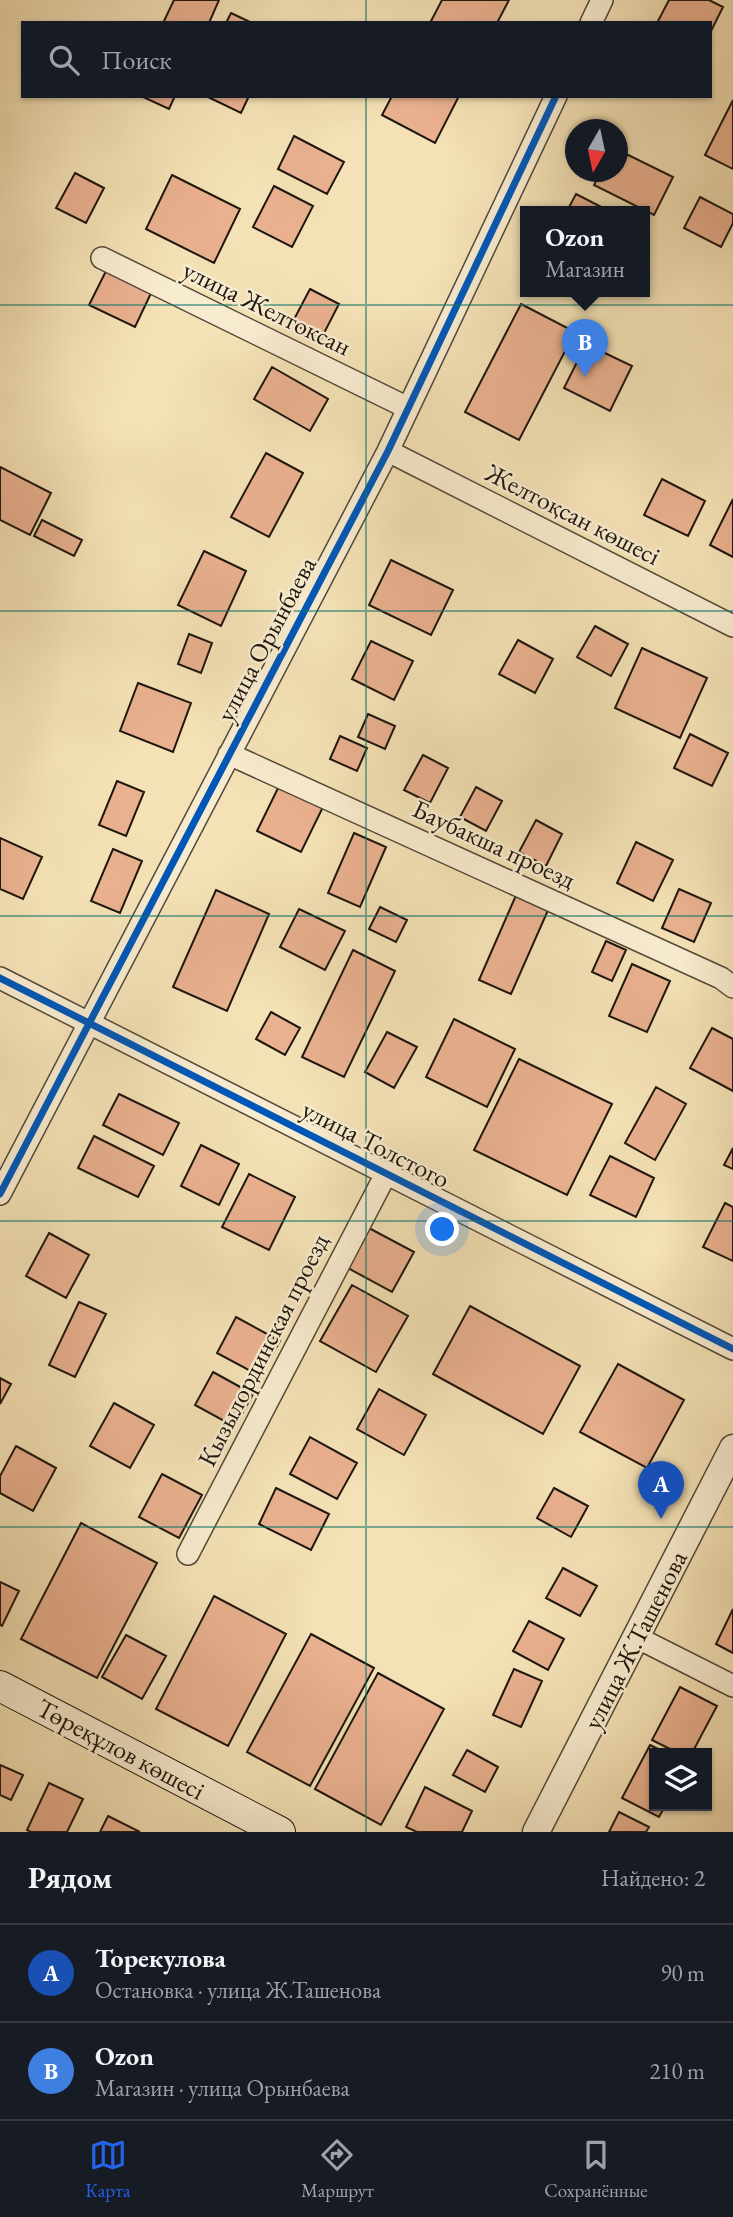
<!DOCTYPE html>
<html lang="ru">
<head>
<meta charset="utf-8">
<style>
  body { margin:0; font-family:"EB Garamond",serif; background:#242831; color:#f1f3f6 }
  .controls { position:absolute; right:21px; bottom:21px; display:grid; overflow:hidden; border-radius:0px; box-shadow:0 2px 5px #0004 }
  .controls button { width:63px; height:63px; display:grid; place-items:center; padding:0; border:0; border-bottom:2px solid #363941; background:#171b24; color:#f1f3f6; font:35px sans-serif }
  .compass { position:absolute; left:565px; top:119px; width:63px; height:63px; border-radius:50%; background:#171b24; box-shadow:0 2px 5px #0004; rotate:189deg }
  .you { position:absolute; left:443px; top:1230px; width:24px; height:24px; margin:-18px; border:5px solid #fff; border-radius:50%; background:#1a73e8; box-shadow:0 0 0 10px #1a73e833 }
  .badge { display:grid; place-items:center; width:46px; height:46px; border-radius:50%; background:#2563eb; color:#fff; font-size:23px; font-weight:700 }
  .pin { position:absolute; translate:-50% -58px; filter:drop-shadow(0 2px 4px #0008) }
  .pin::after { content:''; position:absolute; top:37px; width:24px; height:21px; background:inherit; clip-path:polygon(0 0,100% 0,50% 100%) }
  .popup { position:absolute; left:520px; top:206px; width:130px; height:91px; box-sizing:border-box; display:grid; place-content:center; border-radius:0px; background:#171b24; filter:drop-shadow(0 2px 5px #0005); font-size:23px; white-space:nowrap; color:#9ea1a6 }
  .popup b { font-size:26px; color:#f1f3f6 }
  .popup::after { content:''; position:absolute; left:50%; top:100%; margin-left:-14px; border:14px solid transparent; border-top-color:#171b24 }
  .list { margin:0; padding:0; list-style:none }
  h2 { display:flex; justify-content:space-between; align-items:center; height:91px; margin:0; padding:0 28px; font-size:30px }
  h2 small { font-size:23px; font-weight:400; color:#9ea1a6 }
  .list li { display:grid; grid-template-columns:46px 1fr auto; gap:21px; align-items:center; box-sizing:border-box; height:98px; padding:0 28px; border-top:2px solid #363941 }
  .list b { display:block; font-size:26px; white-space:nowrap }
  .list p { margin:0; font-size:23px; white-space:nowrap; color:#9ea1a6 }
  .list em { font-size:23px; font-style:normal; color:#9ea1a6 }
  .icon { flex:none; width:38px; height:38px; fill:none; stroke:currentColor; stroke-width:2; stroke-linecap:round; stroke-linejoin:round }
  .map { position:relative; flex:none; width:733px; height:1832px; overflow:hidden }
  .search { position:absolute; background:#171b24; box-shadow:0 2px 5px #0004; left:21px; right:21px; top:21px; height:77px; display:flex; align-items:center; gap:18px; box-sizing:border-box; padding:0 24px; border-radius:0px; color:#9ea1a6; font-size:26px }
  .sheet { height:287px; background:#171b24 }
  nav { display:flex; justify-content:space-around; align-items:center; box-sizing:border-box; height:98px; border-top:2px solid #363941; background:#171b24; font-size:19px; color:#9ea1a6 }
  nav a { display:grid; justify-items:center; gap:4px }
  nav .on { color:#2563eb }
  .map>svg:first-child { display:block }
  .building { fill:#eab190; stroke:#1d160d; stroke-width:2 }
  .lines { fill:none; stroke-linecap:round; stroke-linejoin:round }
  .minor-casing { stroke:#534937; stroke-width:24 }
  .tertiary-casing { stroke:#534937; stroke-width:29 }
  .secondary-casing { stroke:#1d160d; stroke-width:32 }
  .minor { stroke:#f8ecd0; stroke-width:21 }
  .tertiary { stroke:#f8ecd0; stroke-width:26 }
  .secondary { stroke:#f8ecd0; stroke-width:30 }
  .cycleway-casing { stroke:#f8ecd0; stroke-width:11 }
  .cycleway { stroke:#0057b8; stroke-width:7 }
  .grid { fill:none; stroke:#0f766e; stroke-width:2; stroke-opacity:0.55 }
  .labels { text-anchor:middle; dominant-baseline:central; stroke-width:5; stroke-linejoin:round; paint-order:stroke }
  .street-label { font-size:26px; fill:#1d160d; stroke:#f8ecd0 }
</style>
</head>
<body>
<div class="map">
<svg width="733" height="1832" viewBox="0 0 733 1832">
  <rect width="100%" height="100%" fill="#f4e2b6"/>
  <filter id="stains"><feTurbulence type="fractalNoise" baseFrequency=".00286" numOctaves="4"/><feColorMatrix values="0 0 0 0 .2 0 0 0 0 .09 0 0 0 0 .02 0 0 0 .5 -.17"/></filter>
  <radialGradient id="worn" r=".72"><stop offset=".6" stop-color="#630" stop-opacity="0"/><stop offset="1" stop-color="#630" stop-opacity=".3"/></radialGradient>
  <path class="building" d="M174,0H219L209,23H163Z
    M442,0H509L497,23H430Z
    M669,0H709L723,7L710,33V23H657Z
    M231,13L252,23H226Z
    M141,96H175L169,109Z
    M206,96H249L241,113Z
    M392,96H459L435,143L382,115Z
    M733,100V169L705,155Z
    M294,136L344,162L327,194L278,169Z
    M618,150L673,177L654,215L594,185L601,172H618Z
    M75,173L104,188L86,223L56,208Z
    M172,175L240,209L214,263L146,229Z
    M274,186L313,206L292,247L253,227Z
    M576,194L609,211H567Z
    M700,197L733,214V223L721,247L684,228Z
    M108,267L153,289L135,327L89,305Z
    M310,289L339,304L321,339L292,323Z
    M521,304L575,332L519,440L465,412Z
    M586,344L632,366L610,411L564,388Z
    M272,367L328,399L310,431L254,399Z
    M266,453L303,473L269,537L231,517Z
    M0,467L51,493L30,535L0,520Z
    M662,479L705,501L688,536L644,515Z
    M733,499V557L710,545Z
    M42,520L82,540L74,556L34,536Z
    M204,551L246,571L221,626L178,605Z
    M391,560L453,590L431,635L369,605Z
    M595,626L628,644L611,676L577,657Z
    M189,634L212,643L201,673L178,664Z
    M518,640L553,659L535,693L499,674Z
    M371,641L413,661L394,700L352,679Z
    M642,648L707,678L680,738L615,708Z
    M138,683L191,703L173,752L120,731Z
    M368,714L395,726L385,749L358,737Z
    M690,734L728,753L712,786L674,768Z
    M340,736L367,748L357,771L330,759Z
    M423,755L448,768L430,803L404,790Z
    M117,781L144,792L126,836L99,825Z
    M279,786L323,807L301,852L257,831Z
    M476,787L502,801L486,831L460,817Z
    M536,820L562,834L546,866L519,852Z
    M354,833L386,847L360,907L328,893Z
    M0,838L42,857L23,899L0,889Z
    M636,842L673,860L653,901L617,883Z
    M113,849L142,861L120,913L91,901Z
    M679,889L711,903L694,942L662,928Z
    M216,890L269,914L227,1011L173,987Z
    M517,893L549,908L511,994L479,980Z
    M380,907L407,920L396,942L369,929Z
    M299,909L345,931L325,970L280,947Z
    M606,941L626,950L612,981L592,972Z
    M353,950L395,971L344,1077L302,1057Z
    M632,964L670,981L647,1032L609,1016Z
    M271,1012L300,1028L285,1055L256,1039Z
    M454,1019L515,1049L487,1107L426,1077Z
    M712,1028L733,1039V1091L690,1068Z
    M387,1032L417,1047L394,1088L365,1072Z
    M519,1059L612,1104L567,1195L474,1150Z
    M656,1087L686,1104L655,1160L625,1143Z
    M119,1094L179,1123L163,1155L103,1125Z
    M94,1136L154,1166L138,1197L78,1168Z
    M201,1145L239,1164L219,1205L181,1186Z
    M733,1148V1169L724,1165Z
    M610,1156L654,1178L636,1217L590,1195Z
    M249,1174L295,1197L269,1250L222,1227Z
    M725,1203L733,1207V1261L703,1247Z
    M367,1227L414,1252L392,1292L346,1267Z
    M49,1233L89,1255L66,1298L26,1276Z
    M352,1285L408,1316L376,1372L320,1341Z
    M79,1302L106,1314L75,1377L49,1365Z
    M470,1306L580,1366L543,1434L433,1374Z
    M236,1317L280,1341L260,1376L217,1353Z
    M618,1364L684,1400L647,1468L580,1432Z
    M213,1372L253,1394L235,1427L195,1405Z
    M0,1378L11,1384L0,1404Z
    M379,1389L426,1415L404,1455L357,1429Z
    M114,1403L154,1425L130,1468L90,1446Z
    M310,1437L357,1463L337,1499L290,1474Z
    M16,1446L56,1468L33,1511L0,1493V1476Z
    M162,1474L202,1495L179,1538L139,1517Z
    M276,1488L329,1514L311,1550L259,1524Z
    M554,1488L588,1506L571,1537L537,1518Z
    M81,1523L157,1563L97,1678L21,1639Z
    M563,1568L597,1586L580,1616L546,1598Z
    M0,1582L19,1591L2,1626L0,1625Z
    M214,1596L286,1634L228,1746L156,1709Z
    M733,1609V1653L716,1644Z
    M529,1621L564,1639L548,1670L513,1651Z
    M311,1634L374,1668L310,1786L247,1752Z
    M126,1635L166,1656L142,1699L102,1677Z
    M514,1669L542,1681L521,1727L493,1715Z
    M378,1673L444,1709L381,1825L315,1789Z
    M680,1687L717,1706L692,1753H678L652,1740Z
    M650,1745L666,1753H654V1806H665L659,1817L622,1798Z
    M467,1750L498,1767L485,1792L453,1775Z
    M0,1765L23,1775L11,1800L0,1795Z
    M49,1783L83,1799L67,1832H31L27,1830Z
    M425,1787L472,1811L462,1832H417L406,1827Z
    M619,1812L649,1827L646,1832H609Z
    M108,1816L140,1832H100Z"/>
  <g class="lines">
    <g class="minor-casing">
      <path id="minor" d="M591,23L602,0
        M102,258L408,408
        M388,451L733,626
        M229,754L721,978L733,987
        M0,978L733,1349
        M0,1194L388,451L556,96
        M188,1554L387,1172
        M636,1637L733,1686"/>
    </g>
    <g class="tertiary-casing">
      <path id="tertiary" d="M536,1832L733,1448"/>
    </g>
    <g class="secondary-casing">
      <path id="secondary" d="M0,1686L280,1832"/>
    </g>
    <use href="#minor" class="minor"/>
    <use href="#tertiary" class="tertiary"/>
    <use href="#secondary" class="secondary"/>
    <g class="cycleway-casing">
      <path id="cycleway" d="M0,978L733,1349
        M0,1194L388,451L556,96"/>
    </g>
    <use href="#cycleway" class="cycleway"/>
  </g>
  <path class="grid" d="M366,0V23M366,96V1832M0,305H733M0,611H733M0,916H733M0,1221H733M0,1527H733"/>
  <g class="labels">
    <g class="street-label">
      <text transform="translate(267 308) rotate(26)">улица Желтоксан</text>
      <text transform="translate(573 514) rotate(27)">Желтоқсан көшесі</text>
      <text transform="translate(266 639) rotate(-62)">улица Орынбаева</text>
      <text transform="translate(494 844) rotate(25)">Баубакша проезд</text>
      <text transform="translate(376 1144) rotate(27)">улица Толстого</text>
      <text transform="translate(263 1350) rotate(-63)">Кызылординская проезд</text>
      <text transform="translate(635 1640) rotate(-63)">улица Ж.Ташенова</text>
      <text transform="translate(121 1749) rotate(28)">Төреқұлов көшесі</text>
    </g>
  </g>
  <rect width="100%" height="100%" filter="url(#stains)"/>
  <rect width="100%" height="100%" fill="url(#worn)"/>
</svg>
<div class="controls">
<button><svg class="icon" aria-label="layers" viewBox="0 0 24 24"><path d="M12 4l9 5-9 5-9-5zM3 14l9 5 9-5"/></svg></button>
</div>
<svg class="compass" viewBox="-18 -18 36 36"><path d="M0-13l5 13h-10z" fill="#e53935"/><path d="M0 13l5-13h-10z" fill="#9ea1a6"/></svg>
<div class="you"></div>
<div class="pin badge" style="left:661px;top:1519px;background:#1a4fb4">A</div>
<div class="pin badge" style="left:585px;top:377px;background:#3f7fe0">B</div>
<div class="popup"><b>Ozon</b>Магазин</div>
<div class="search"><svg class="icon" aria-label="search" viewBox="0 0 24 24"><circle cx="10" cy="10" r="6"/><path d="M15 15l6 6"/></svg>Поиск</div>
</div>
<section class="sheet">
<h2>Рядом<small>Найдено: 2</small></h2>
<ul class="list">
<li><span class="badge" style="background:#1a4fb4">A</span><div><b>Торекулова</b><p>Остановка · улица Ж.Ташенова</p></div><em>90 m</em></li>
<li><span class="badge" style="background:#3f7fe0">B</span><div><b>Ozon</b><p>Магазин · улица Орынбаева</p></div><em>210 m</em></li>
</ul>
</section>
<nav>
<a class="on"><svg class="icon" aria-label="map" viewBox="0 0 24 24"><path d="M3 6l6-2 6 2 6-2v14l-6 2-6-2-6 2zM9 4v14M15 6v14"/></svg>Карта</a>
<a><svg class="icon" aria-label="directions" viewBox="0 0 24 24"><path d="M12 3l9 9-9 9-9-9zM9 14v-3h6M13 9l2 2-2 2"/></svg>Маршрут</a>
<a><svg class="icon" aria-label="saved" viewBox="0 0 24 24"><path d="M7 4h10v16l-5-4-5 4z"/></svg>Сохранённые</a>
</nav>
</body>
</html>
